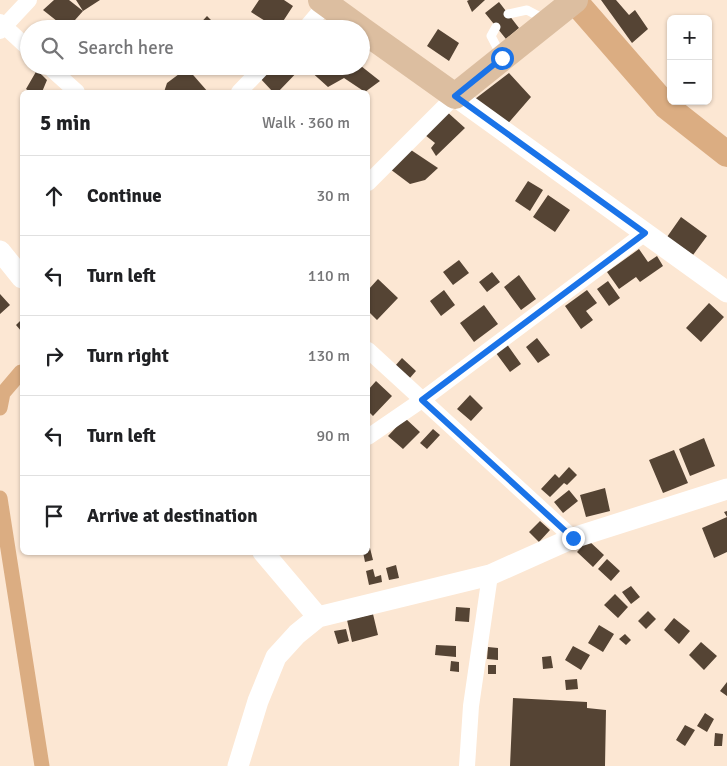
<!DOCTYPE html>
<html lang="en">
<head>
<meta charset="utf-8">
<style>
  body { margin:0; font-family:Signika,sans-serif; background:#f6f6f6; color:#202124 }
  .controls { position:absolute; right:15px; top:15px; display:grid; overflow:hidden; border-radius:8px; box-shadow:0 1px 4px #0004 }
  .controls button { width:45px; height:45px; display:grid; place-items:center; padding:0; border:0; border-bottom:1px solid #e0e0e0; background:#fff; color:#202124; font:25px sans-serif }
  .stop { position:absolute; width:15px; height:15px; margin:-11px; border:4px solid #1a73e8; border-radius:50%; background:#fff }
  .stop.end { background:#1a73e8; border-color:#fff; box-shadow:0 1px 5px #0008 }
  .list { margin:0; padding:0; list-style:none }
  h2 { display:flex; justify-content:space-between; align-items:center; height:65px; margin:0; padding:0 20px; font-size:21px }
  h2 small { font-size:16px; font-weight:400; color:#757577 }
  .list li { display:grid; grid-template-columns:32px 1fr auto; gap:15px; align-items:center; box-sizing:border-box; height:80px; padding:0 20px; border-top:1px solid #e0e0e0 }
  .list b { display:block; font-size:19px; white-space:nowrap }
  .list em { font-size:16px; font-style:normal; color:#757577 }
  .icon { flex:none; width:28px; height:28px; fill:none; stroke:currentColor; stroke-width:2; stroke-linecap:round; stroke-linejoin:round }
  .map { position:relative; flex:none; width:727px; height:766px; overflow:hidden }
  .search { position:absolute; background:#fff; box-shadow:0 1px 4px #0004; left:20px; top:20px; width:350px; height:55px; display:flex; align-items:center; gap:12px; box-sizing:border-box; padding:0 18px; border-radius:28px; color:#757577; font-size:19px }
  .panel { position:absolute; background:#fff; box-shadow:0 1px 4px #0004; left:20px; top:90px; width:350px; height:465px; border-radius:8px }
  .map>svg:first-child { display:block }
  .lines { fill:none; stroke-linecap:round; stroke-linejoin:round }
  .canal { stroke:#dbad82; stroke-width:15 }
  .river { stroke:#dbad82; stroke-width:26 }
  .building { fill:#554434 }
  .service { stroke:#fff; stroke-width:9 }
  .minor { stroke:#fff; stroke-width:16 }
  .tertiary { stroke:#fff; stroke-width:21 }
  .primary { stroke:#dcbea0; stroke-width:26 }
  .route { stroke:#1a73e8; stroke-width:6 }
</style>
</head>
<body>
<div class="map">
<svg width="727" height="766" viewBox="0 0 727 766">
  <rect width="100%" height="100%" fill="#fce7d3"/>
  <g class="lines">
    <path class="canal" d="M0,408L3,393L21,372
      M0,498L42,766"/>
    <path class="river" d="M579,6L666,106L727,154"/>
  </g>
  <path class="building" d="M54,0H69L83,11L67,29L43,10Z
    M76,0H100L83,11Z
    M259,0H284L293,6L278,29L251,12Z
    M469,0H485L472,12L467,1Z
    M601,0H616L629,15L635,10L648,29L632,43Z
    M499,2L519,28L506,39L485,13Z
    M207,16L220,29H195Z
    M438,29L459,43L449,61L427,46Z
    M268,66H303L278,92H273L258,76Z
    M310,66H361L380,81L365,92L344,78L328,87L308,69Z
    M187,68L208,92H164L167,83Z
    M37,70L47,80L42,92H30L26,89Z
    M509,73L531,97L505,127L475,99Z
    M445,110L465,128L436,156L431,148L435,143L425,135Z
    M408,148L438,168L425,180L410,184L390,169Z
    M528,181L543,190L530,211L515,201Z
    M548,195L570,210L555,232L533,217Z
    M681,217L707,236L693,255L667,237Z
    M639,249L648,262L657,256L663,266L640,282L636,277L619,289L607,272Z
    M459,260L469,273L453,285L443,272Z
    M492,272L500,282L487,292L479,282Z
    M519,275L536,299L521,310L504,287Z
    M378,279L398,298L377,320L368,311V290Z
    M608,281L620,298L609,306L597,289Z
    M444,290L455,305L441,316L430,301Z
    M587,290L597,303L586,311L593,320L581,329L565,306Z
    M0,294L10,305L0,314Z
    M709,303L724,317L701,342L686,328Z
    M484,305L498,324L474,342L460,323Z
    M22,319V332L16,325Z
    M537,338L550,355L538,363L526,347Z
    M504,340L521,364L510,372L493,349Z
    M402,358L416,371L409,379L395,366Z
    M376,381L392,396L373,416L368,411V390Z
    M470,395L483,408L471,421L457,409Z
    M405,418L420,432L403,449L388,436Z
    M433,429L440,435L427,449L420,443Z
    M704,438L715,466L690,476L679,449Z
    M674,450L688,483L663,493L649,460Z
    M569,467L577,475L567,485L564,483L550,497L541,489L555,474L559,478Z
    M605,488L610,511L586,517L580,495Z
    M569,490L578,501L563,513L554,502Z
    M727,511V552L714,558L702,528L727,517L724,512Z
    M540,521L550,530L539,542L529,532Z
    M588,540L604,555L593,567L577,552Z
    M368,548H370L373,560L365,562L363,552H368Z
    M607,559L620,571L611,581L598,569Z
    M396,565L399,578L389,580L386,568Z
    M373,569L375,577L381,575L382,582L369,585L366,571Z
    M631,586L640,597L631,604L622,592Z
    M615,594L628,607L618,618L604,605Z
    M456,607L470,608L469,622L455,621Z
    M648,611L656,619L646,629L638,621Z
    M373,614L378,635L352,642L347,620Z
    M674,618L690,631L679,644L664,630Z
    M599,625L614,634L603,652L588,643Z
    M346,629L349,641L338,644L334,631Z
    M625,634L631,640L626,645L619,639Z
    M701,642L717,656L704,670L689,655Z
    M436,645L456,646V657L435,655Z
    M573,646L590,655L581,670L565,660Z
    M488,647L498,648V660L487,659Z
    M551,656L553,668L543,669L542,657Z
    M451,661L459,662V672L450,671Z
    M488,665H496V674H488Z
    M577,679L578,689L566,690L565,680Z
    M727,682V696L720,691Z
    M513,698L587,702V708L606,710L605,766H510Z
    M705,713L714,719L707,732L697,726Z
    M685,725L695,730L685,746L676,740Z
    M715,733L723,734L722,746H714Z"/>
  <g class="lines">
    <path class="service" d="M508,14L527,10L546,20
      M496,27L491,36L501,55"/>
    <path class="minor" d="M0,22L29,49
      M305,29L326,4
      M0,31L29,0
      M48,66L77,92
      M239,92L264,66
      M368,183L455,96
      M368,350L573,538
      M368,437L422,400L645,233
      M467,766L471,706L490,575"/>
    <path class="tertiary" d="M455,96L727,292
      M0,251L22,278
      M263,552L318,617
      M238,766L258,701L276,657L297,634L318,617L490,575L573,538L727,489"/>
    <path class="primary" d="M321,0L361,29
      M361,29L455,96L575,0"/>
  </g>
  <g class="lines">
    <path class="route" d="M502,58L455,96L645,233L422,400L573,538"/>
  </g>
</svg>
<div class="controls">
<button>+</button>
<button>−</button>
</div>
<div class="stop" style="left:502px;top:58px"></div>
<div class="stop end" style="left:573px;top:538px"></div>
<div class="search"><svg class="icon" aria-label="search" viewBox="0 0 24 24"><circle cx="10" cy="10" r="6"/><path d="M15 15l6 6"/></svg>Search here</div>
<section class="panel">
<h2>5 min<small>Walk · 360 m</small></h2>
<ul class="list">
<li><svg class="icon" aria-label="ahead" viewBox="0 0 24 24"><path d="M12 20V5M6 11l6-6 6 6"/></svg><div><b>Continue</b></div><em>30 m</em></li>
<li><svg class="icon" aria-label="left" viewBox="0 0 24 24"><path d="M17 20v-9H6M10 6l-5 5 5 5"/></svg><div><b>Turn left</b></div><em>110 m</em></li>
<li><svg class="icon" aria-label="right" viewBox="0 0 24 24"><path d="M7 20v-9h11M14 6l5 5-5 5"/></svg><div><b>Turn right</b></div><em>130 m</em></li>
<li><svg class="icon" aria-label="left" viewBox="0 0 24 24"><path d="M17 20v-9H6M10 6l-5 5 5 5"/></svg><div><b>Turn left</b></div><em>90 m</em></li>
<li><svg class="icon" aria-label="arrive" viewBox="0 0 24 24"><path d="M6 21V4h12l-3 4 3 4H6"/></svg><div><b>Arrive at destination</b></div></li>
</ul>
</section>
</div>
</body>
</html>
